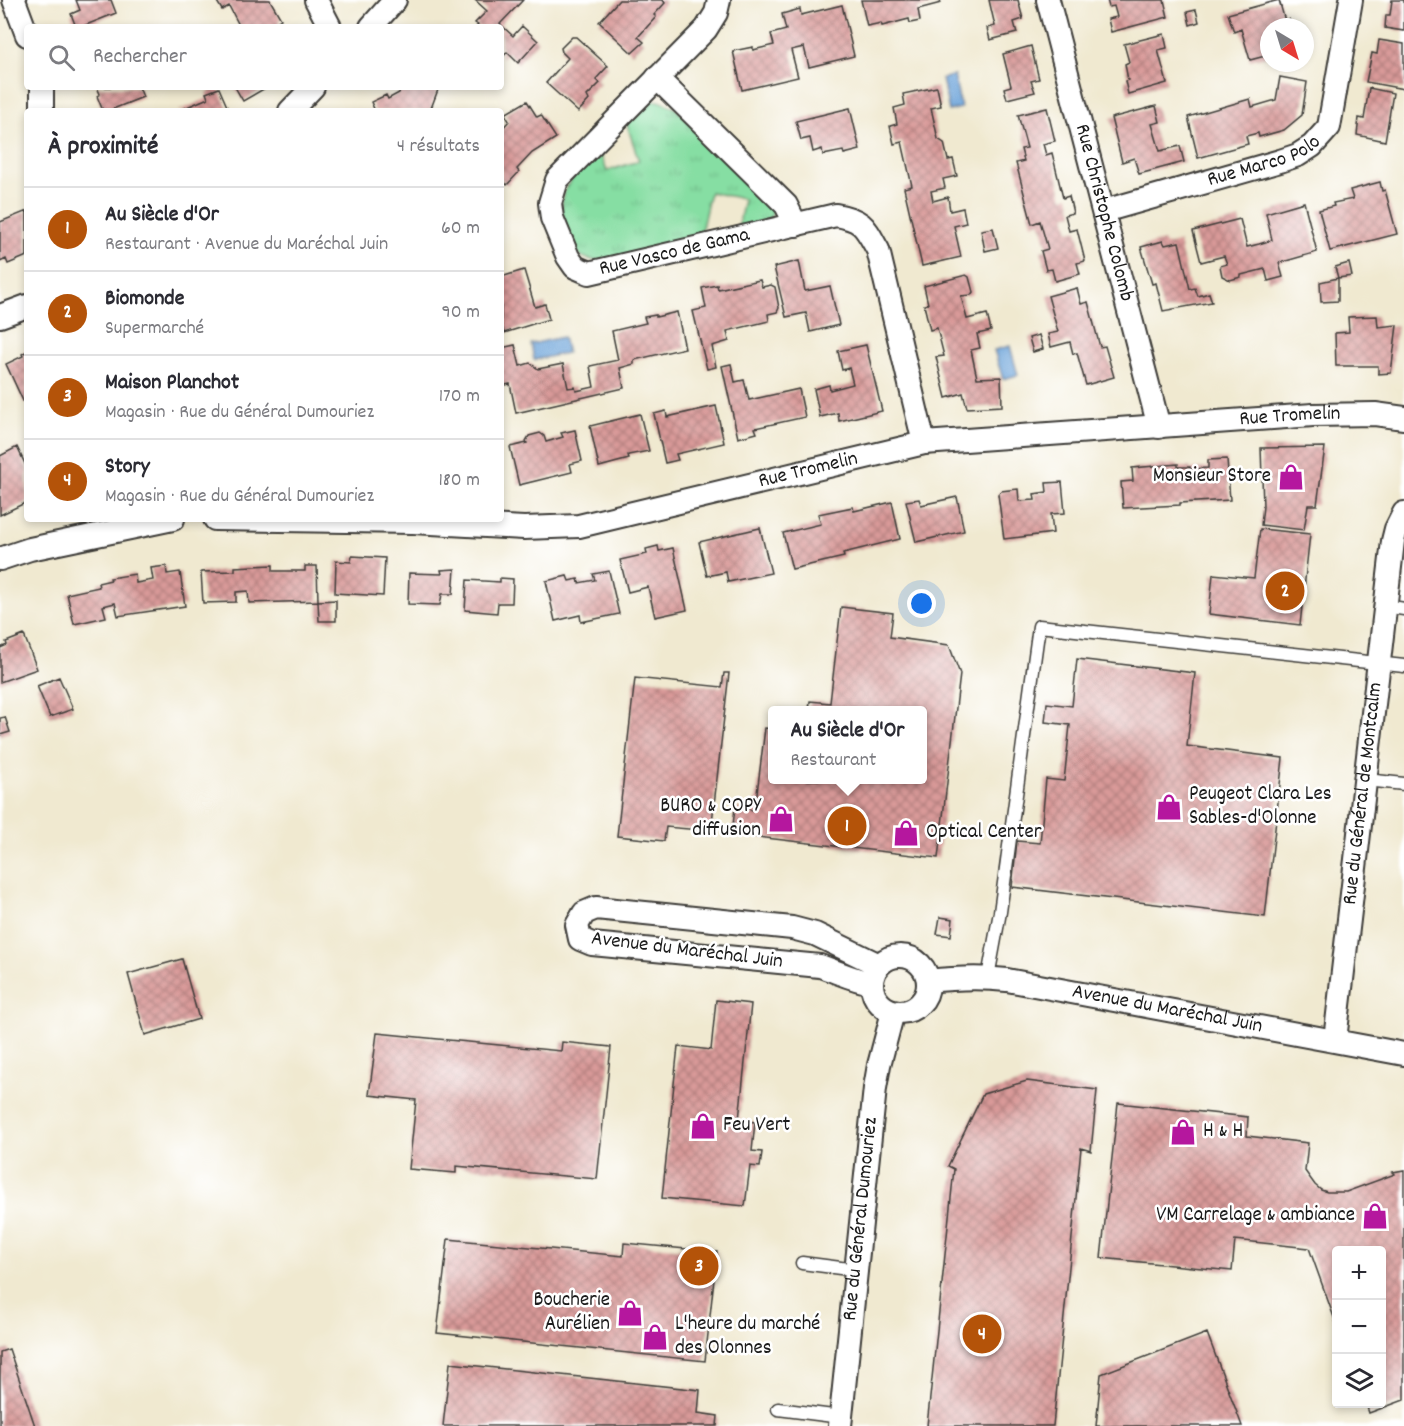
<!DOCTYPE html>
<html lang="fr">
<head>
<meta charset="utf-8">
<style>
  body { margin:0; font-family:Dekko,sans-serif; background:#f2f2f3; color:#2b2b33 }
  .controls { position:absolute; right:18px; bottom:18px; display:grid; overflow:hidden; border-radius:6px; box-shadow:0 3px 9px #0003 }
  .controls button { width:54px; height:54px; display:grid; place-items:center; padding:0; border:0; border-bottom:2px solid #e1e1e2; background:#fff; color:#2b2b33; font:30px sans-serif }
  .compass { position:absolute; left:1260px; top:18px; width:54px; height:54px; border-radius:50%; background:#fff; box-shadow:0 3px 9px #0003; rotate:142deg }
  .you { position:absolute; left:922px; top:604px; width:21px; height:21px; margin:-15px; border:4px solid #fff; border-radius:50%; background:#1a73e8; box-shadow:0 0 0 9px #1a73e833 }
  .badge { display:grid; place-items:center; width:39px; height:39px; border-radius:50%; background:#b45309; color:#fff; font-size:20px; font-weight:700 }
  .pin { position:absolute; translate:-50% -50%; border:3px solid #fff; box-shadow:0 2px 6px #0006 }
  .popup { position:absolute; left:768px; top:706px; width:159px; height:78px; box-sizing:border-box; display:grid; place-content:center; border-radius:6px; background:#fff; filter:drop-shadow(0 2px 4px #0005); font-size:20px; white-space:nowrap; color:#7c7c81 }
  .popup b { font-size:22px; color:#2b2b33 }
  .popup::after { content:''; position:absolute; left:50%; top:100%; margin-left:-12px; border:12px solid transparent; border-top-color:#fff }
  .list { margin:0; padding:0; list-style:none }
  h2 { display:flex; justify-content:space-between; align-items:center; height:78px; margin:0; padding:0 24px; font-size:26px }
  h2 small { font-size:20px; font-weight:400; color:#7c7c81 }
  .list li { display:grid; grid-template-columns:39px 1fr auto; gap:18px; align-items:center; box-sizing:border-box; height:84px; padding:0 24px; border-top:2px solid #e1e1e2 }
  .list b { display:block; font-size:22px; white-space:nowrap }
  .list p { margin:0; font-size:20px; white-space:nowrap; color:#7c7c81 }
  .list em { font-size:20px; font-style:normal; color:#7c7c81 }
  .icon { flex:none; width:33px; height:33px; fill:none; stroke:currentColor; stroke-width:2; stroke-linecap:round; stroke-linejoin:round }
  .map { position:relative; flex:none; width:1404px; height:1426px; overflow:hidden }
  .search { position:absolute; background:#fff; box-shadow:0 3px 9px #0003; left:24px; top:24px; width:480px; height:66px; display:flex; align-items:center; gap:15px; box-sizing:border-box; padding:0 21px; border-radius:6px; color:#7c7c81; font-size:22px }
  .panel { position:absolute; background:#fff; box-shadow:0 3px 9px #0003; left:24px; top:108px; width:480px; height:414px; border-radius:6px }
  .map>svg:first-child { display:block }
  .grass { fill:url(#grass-tufts); stroke:#517d60; stroke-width:1.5 }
  .water { fill:#69a1d8; stroke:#425e7a; stroke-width:1.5 }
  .building { fill:url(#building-cross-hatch) }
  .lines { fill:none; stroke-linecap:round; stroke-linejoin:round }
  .lane-casing { stroke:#3c3b37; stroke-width:15 }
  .street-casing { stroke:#3c3b37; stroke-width:26 }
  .lane { stroke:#fff; stroke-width:12 }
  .street { stroke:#fff; stroke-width:22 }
  .labels { text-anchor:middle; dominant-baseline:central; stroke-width:5; stroke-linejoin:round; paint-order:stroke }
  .street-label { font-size:21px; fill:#1c1c1c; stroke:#fff }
  .poi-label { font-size:21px; fill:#1c1c1c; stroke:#fff; text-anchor:start }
</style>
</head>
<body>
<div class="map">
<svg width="1404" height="1426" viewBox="0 0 1404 1426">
  <defs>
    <pattern id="grass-tufts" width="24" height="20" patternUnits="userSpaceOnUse" patternTransform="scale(1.5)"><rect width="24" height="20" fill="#86dea3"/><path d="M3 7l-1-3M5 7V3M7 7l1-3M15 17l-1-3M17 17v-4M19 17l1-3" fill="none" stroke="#73be8c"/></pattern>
    <pattern id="building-cross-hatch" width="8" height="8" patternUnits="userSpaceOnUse" patternTransform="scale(1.5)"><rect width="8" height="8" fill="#d99a99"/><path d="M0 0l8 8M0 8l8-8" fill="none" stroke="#af7d7c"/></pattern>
  </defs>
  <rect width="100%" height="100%" fill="#fff"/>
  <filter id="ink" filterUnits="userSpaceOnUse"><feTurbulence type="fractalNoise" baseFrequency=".0167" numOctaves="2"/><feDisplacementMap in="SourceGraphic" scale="12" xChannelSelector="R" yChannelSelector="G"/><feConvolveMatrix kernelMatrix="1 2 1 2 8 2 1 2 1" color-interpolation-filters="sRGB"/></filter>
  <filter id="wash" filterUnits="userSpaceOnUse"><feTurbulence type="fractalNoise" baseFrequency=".008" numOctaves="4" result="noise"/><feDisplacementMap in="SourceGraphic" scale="24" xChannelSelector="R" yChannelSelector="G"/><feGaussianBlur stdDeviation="1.35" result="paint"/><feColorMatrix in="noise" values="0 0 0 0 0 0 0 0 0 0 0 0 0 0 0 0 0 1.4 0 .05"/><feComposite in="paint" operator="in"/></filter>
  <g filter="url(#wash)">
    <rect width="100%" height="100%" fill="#f0e9d0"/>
    <path class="grass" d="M647,101H659L675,108L767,198L774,209L769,221L737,234L744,199L710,192L699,241L602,261C592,260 583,259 576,252C565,241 558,204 565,190C573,175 587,163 599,151L607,171L639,161L626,122Z"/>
    <path class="water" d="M954,75L961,108L949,111L942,79Z
      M563,337L567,353L534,360L531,344Z
      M1010,346L1018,375L1003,379L994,350Z"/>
    <g id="blocks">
      <path class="building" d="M76,0H111L116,13L81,27H76L71,14L80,10Z
        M216,0H270L281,19L278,21L281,27H240L229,6L222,10Z
        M475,0H523L500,24L513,36L522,26L538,41L518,63L507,52L501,59V27H476L478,25L475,23L487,11Z
        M619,0H663L665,3L654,15L656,17L638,37L644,42L632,53L599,22Z
        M861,0H940L941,3L918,9L920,21L910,23L909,19L882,26L881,23L867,26Z
        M989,0H1018L1023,19L1014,22L1017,33L990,40L987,28L995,26Z
        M1107,0H1164L1168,17L1111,32L1108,19L1117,17L1114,6L1109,7Z
        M1279,0L1285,21L1289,19L1292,27H1269V55L1250,60L1241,29L1234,32L1228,14Z
        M1392,0H1404V31L1385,28L1386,15H1390Z
        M842,5L854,56L809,67L804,47L791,50L798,77L742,90L733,51L753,47V50L774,45L771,34L786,30L782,14L800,9L801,15Z
        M1196,10L1199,22L1190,25L1187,12Z
        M1164,34L1167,48L1158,50L1167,83L1128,94L1125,81L1128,80L1125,64L1129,62L1124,44Z
        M572,37H576L608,66L596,79L600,83L587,96L589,100L578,112L546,83L568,58L562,52L561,48Z
        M1379,40L1404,44V89L1366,82L1372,53L1377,54Z
        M1031,46L1039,79L1031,81L1035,92L1007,99L1004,88L1011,86L1003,54Z
        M1280,77L1307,82L1302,115L1284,130L1259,137L1258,133L1246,136L1248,144L1198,158L1188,117L1250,99L1252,107L1276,100Z
        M97,87H139L143,97L108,111H103L97,96L100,94Z
        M235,87H267L243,101Z
        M401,87H439L430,111H375L371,102L386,95L388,99L399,93Z
        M937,87L941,106L931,108L938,139L944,143L948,160L953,159L957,176L943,179L945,188L931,191L933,201L948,197L950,211L963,208L966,223L954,226L961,257L922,266L904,188L912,186L902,142L894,144L890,126L897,124L894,108L905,105L903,94Z
        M219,88L229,111H178L208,98L206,93Z
        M1369,88L1393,93L1385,141L1357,135L1359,118L1364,119Z
        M527,101L537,117L541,115L556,138L532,153L517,169L519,172L507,185L501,179V130L509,121L505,114Z
        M1156,106L1160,122L1152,124L1160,151L1180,146L1184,162L1139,174L1134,158L1122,162L1111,118Z
        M850,108L860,150L844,154L843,151L823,155L822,149L813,152L810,138L801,140L796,121Z
        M1047,108L1055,141L1043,144L1046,155L1052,153L1063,198L1069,196L1073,213L1065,215L1069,231L1077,229L1085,261L1077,263L1080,274L1055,281L1052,269L1046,270L1041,251L1048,249L1040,221L1032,224L1016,163L1024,161L1021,149L1027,148L1018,115Z
        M1380,182L1382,191L1385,190L1397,234L1330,251L1319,210L1334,206L1333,203L1353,199L1350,190Z
        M1304,202L1317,252L1279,263L1283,277L1268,281L1265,269L1241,275V277L1230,280L1222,276L1220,266L1227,264L1224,256L1201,262L1193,231L1240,219L1247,247L1259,244L1272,240L1266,213Z
        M27,211V256L8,264L6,259L0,262V222Z
        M993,228L998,248L985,251L981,230Z
        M1163,241L1165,245L1179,242L1190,289L1195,288L1198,296L1209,293L1212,302L1163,311L1156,283L1152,284L1141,247Z
        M799,261L805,291L830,286L839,325L810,332L806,313L786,317L774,267Z
        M1349,263L1352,276L1338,278L1335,267Z
        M524,270L535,307L545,304L549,319L504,333L501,323V277Z
        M966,275L969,277L973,292L971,295L961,296L967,319L987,314L991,331L977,334L980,348L971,350L977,378L1001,377L1002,406L967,408L963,393L946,398L936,357L944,356L937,328L930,330L924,305L928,304L924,286Z
        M1338,278V301L1321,302L1320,282Z
        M760,280L762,287L771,285L775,287L779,308L777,312L768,314L769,321L727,331L729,341L712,346L716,367L707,369L693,311L706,308L702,288L717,285L718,289Z
        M1077,288L1081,304L1088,302L1100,347L1105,346L1114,377L1086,385L1077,353L1073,354L1070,342L1051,347L1048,334L1058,332L1048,296Z
        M677,312L685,348L634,360V364L620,368L624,388L516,413L510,384L501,386V348L515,345L520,366L530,363L538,369L563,364L568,388L575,387L576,391L594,387L590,366L618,360L612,331L646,323L644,317L656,315V317Z
        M1377,316L1378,327L1397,325L1391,373L1378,374V366H1336L1335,333L1349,332L1348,317Z
        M1039,335L1043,349L1033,352L1029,338Z
        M866,345L882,411L839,421L838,413L820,417L814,389L829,385L830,390L853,384L849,368L842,370L838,351Z
        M27,351V402L24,403L6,364L23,356L22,354Z
        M731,364L735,382L744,380L749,400L799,389L805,417L755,428L757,433L738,438L722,366Z
        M716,406L724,443L676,454L678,460L665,463L654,414L666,411L667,417Z
        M640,414L649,451L628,455L629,459L599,467L590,426Z
        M575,430L582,461L570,464L572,472L519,485L510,447L527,443L526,441L529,436L540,433L544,436L546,442L563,437L561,433Z
        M17,447L27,468V502L0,515V456Z
        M1325,447L1317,505H1308L1304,530L1261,525L1263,506L1261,448Z
        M1227,459L1230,500L1180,503V505L1123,508L1121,482L1133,481L1132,468L1178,464V467H1190V469L1208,468V460Z
        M1062,482L1065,513L1051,514L1053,533L1004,539L998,494L1001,491L1018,489L1019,501L1035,500L1034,494L1047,492L1046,483Z
        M957,497L964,531L916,542L906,501L919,499L921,505Z
        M892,502L900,539L843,553L844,557L792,569L783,533L821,524L818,514L853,507L854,511Z
        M760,528L771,573L728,582L726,572L707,576L699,542Z
        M1260,529L1310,534L1300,625L1209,614L1213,574L1254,578Z
        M658,546L659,551L673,548L687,610L655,617L648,587L628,592L620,560L647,554L646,549Z
        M352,556L385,558L383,596L335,593L336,561L351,562Z
        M273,565V571H305V566H317L318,601L249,603L248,591L236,592V602L203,603L201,572L235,571V567Z
        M166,566L167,574L180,572L185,606L118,616L115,603L103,606L106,617L74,624L67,594L99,587L98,583L111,580L110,578L135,574L136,583L153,580L151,568Z
        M455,569L453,594H442L440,605L408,604L409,573L442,574L441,570Z
        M609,571L619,614L581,622L580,615L555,621L546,581L567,576L569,581L578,579L579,583L595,580L593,574Z
        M500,578L513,579L512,603H498L497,613L465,610L467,580L500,582Z
        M336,600V621H319L318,601Z
        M841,607L893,613L890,637L949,645L960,674L938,858L732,834L735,808L755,810L765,728L772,729V780H922V710H809L810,701L830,703Z
        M24,635L37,669L0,682V648L7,645L6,642Z
        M1077,659L1195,673L1187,746L1283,758L1265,917L1012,887L1017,841L1040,843L1046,779L1064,781L1070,725L1045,722L1047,703L1072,706Z
        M724,673H729L711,831L666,827L664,841L617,836L635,678L722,687Z
        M59,677L73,709L50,717L37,686Z
        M5,717L10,732L0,735V718Z
        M940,917L953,919L951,936L937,934Z
        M182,959L199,1019L145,1035L128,974Z
        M716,1000L751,1004L739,1120L755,1122L752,1151L762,1152L760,1167L750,1166L745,1206L662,1198L678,1046L711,1050Z
        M377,1033L561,1051L562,1042L611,1047L597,1179L456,1166V1173L409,1169L416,1100L369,1095Z
        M1027,1081L1097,1090L1091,1151L1081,1148L1053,1426H927L954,1169L948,1166L983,1094Z
        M1118,1103L1248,1117L1247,1136L1308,1143L1305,1171L1315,1185L1321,1190L1327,1192H1346L1395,1174L1393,1172L1404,1170V1400L1369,1413L1366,1404H1382V1250H1336V1323L1309,1248L1235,1240L1232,1271L1101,1258Z
        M448,1239L623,1256L624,1243L717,1252L705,1361L437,1333Z
        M1207,1333L1242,1426H1096L1101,1374Z
        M9,1349L35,1426H0V1352Z
        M450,1363L700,1390L698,1413L718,1416L717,1426H443Z"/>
    </g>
  </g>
  <g filter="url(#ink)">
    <use href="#blocks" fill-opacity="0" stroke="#3c3b37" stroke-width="1.5"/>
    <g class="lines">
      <g class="lane-casing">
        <path id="lane" d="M1386,606L1404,609
          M1366,780L1404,784
          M988,977L1000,912L1039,626L1404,666
          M802,1263L856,1270
          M778,1409L841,1417"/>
      </g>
      <g class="street-casing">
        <g id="street">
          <path d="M14,0L27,35"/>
          <path d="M316,0L330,27"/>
          <path id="s1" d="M719,0L716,13L706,29L557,180L550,203L552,218L568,257L575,267L589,273L836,215C864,220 865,227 878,250L924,443"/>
          <path id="s2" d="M1048,0L1159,427"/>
          <path d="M371,27L395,0"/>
          <path d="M657,78L786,205L796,225"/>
          <path d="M42,111V87"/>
          <path d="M290,111L313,87"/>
          <path id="s3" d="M1104,211L1280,161L1298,155L1312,146L1329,127L1351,0"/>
          <path d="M0,316L27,306"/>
          <path id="s4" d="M215,519L413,522L524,528L579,526L924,443L1313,415L1375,414L1404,418"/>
          <path d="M0,559L30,549L173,519"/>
          <circle cx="900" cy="984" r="28"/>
          <path id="s5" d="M928,981C955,978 981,977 1007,980L1404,1054"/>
          <path d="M872,983C853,980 838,972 820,966L592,944L580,939L577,925L584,913L596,908L792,928L815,934L879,965"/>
          <path id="s6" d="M1335,1040L1393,541L1396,529L1404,513"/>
          <path id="s7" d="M840,1426L875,1088L879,1065L893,1012"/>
        </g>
      </g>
      <use href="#lane" class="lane"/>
      <use href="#street" class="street"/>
    </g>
  </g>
  <defs>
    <g id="shop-bare" transform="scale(2.07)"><path d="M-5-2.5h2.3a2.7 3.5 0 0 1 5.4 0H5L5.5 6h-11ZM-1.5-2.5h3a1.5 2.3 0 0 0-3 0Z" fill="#b5179e" stroke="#fff" stroke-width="2.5" paint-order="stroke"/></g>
  </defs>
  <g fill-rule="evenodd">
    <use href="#shop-bare" x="1291" y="477"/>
    <use href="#shop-bare" x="1169" y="807"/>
    <use href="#shop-bare" x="781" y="819"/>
    <use href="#shop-bare" x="906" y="833"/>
    <use href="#shop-bare" x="703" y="1126"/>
    <use href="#shop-bare" x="1183" y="1132"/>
    <use href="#shop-bare" x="1375" y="1216"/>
    <use href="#shop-bare" x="630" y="1313"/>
    <use href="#shop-bare" x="655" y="1337"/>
  </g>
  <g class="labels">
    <g class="street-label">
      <text stroke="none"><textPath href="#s3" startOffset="168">Rue Marco Polo</textPath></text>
      <text stroke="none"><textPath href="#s2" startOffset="220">Rue Christophe Colomb</textPath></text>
      <text stroke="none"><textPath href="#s1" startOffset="441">Rue Vasco de Gama</textPath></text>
      <text stroke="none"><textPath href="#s4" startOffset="1086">Rue Tromelin</textPath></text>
      <text stroke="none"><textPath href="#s4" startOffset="600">Rue Tromelin</textPath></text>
      <text stroke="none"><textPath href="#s6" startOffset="248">Rue du Général de Montcalm</textPath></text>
      <text transform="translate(687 951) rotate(7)">Avenue du Maréchal Juin</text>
      <text stroke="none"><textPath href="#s5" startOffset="242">Avenue du Maréchal Juin</textPath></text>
      <text stroke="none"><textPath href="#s7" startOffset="208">Rue du Général Dumouriez</textPath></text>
    </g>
    <g class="poi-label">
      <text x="1271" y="477" text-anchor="end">Monsieur Store</text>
      <text x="1189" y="795">Peugeot Clara Les<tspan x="1189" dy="24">Sables-d'Olonne</tspan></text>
      <text x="761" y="807" text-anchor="end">BURO &amp; COPY<tspan x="761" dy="24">diffusion</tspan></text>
      <text x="926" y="833">Optical Center</text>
      <text x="723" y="1126">Feu Vert</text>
      <text x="1203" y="1132">H &amp; H</text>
      <text x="1355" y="1216" text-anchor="end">VM Carrelage &amp; ambiance</text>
      <text x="610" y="1301" text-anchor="end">Boucherie<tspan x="610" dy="24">Aurélien</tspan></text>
      <text x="675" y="1325">L'heure du marché<tspan x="675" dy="24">des Olonnes</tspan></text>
    </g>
  </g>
</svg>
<div class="controls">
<button>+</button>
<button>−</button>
<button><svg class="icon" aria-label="layers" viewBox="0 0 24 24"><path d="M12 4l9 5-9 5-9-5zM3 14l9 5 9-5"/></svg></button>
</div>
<svg class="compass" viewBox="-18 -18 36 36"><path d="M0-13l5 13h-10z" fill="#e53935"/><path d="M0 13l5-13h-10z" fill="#7c7c81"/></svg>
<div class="you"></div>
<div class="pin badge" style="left:847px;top:826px">1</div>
<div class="popup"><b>Au Siècle d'Or</b>Restaurant</div>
<div class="pin badge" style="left:1285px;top:591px">2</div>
<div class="pin badge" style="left:699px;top:1266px">3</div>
<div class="pin badge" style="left:982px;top:1334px">4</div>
<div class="search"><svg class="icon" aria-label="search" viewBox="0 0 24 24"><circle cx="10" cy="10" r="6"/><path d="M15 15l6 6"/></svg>Rechercher</div>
<section class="panel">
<h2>À proximité<small>4 résultats</small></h2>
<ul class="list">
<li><span class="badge">1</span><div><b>Au Siècle d'Or</b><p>Restaurant · Avenue du Maréchal Juin</p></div><em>60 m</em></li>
<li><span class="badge">2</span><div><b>Biomonde</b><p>Supermarché</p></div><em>90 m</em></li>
<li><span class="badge">3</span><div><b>Maison Planchot</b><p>Magasin · Rue du Général Dumouriez</p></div><em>170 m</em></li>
<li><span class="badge">4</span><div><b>Story</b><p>Magasin · Rue du Général Dumouriez</p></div><em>180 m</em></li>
</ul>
</section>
</div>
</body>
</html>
